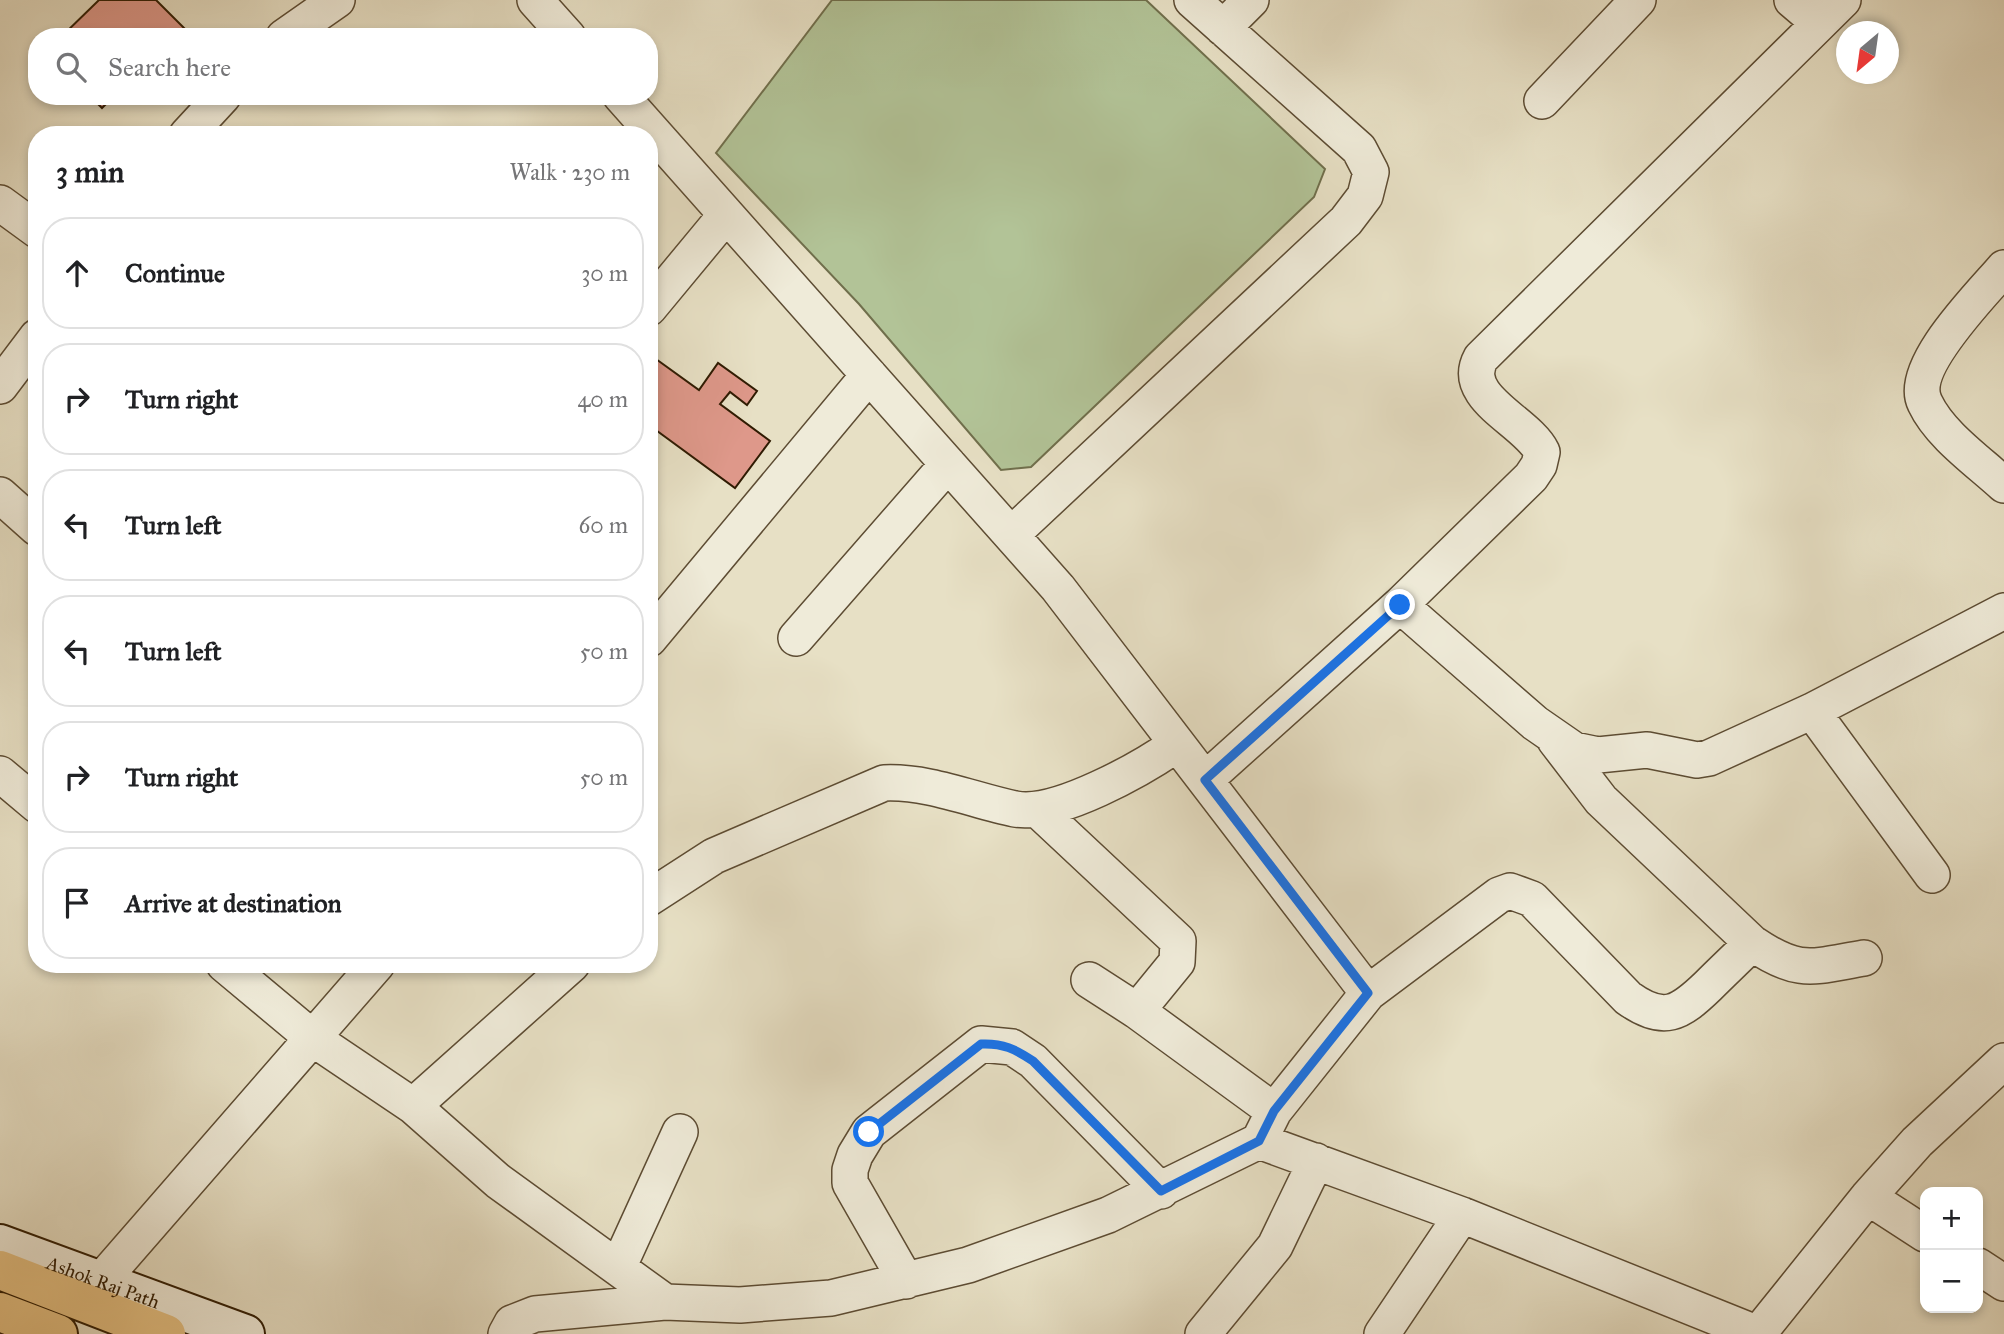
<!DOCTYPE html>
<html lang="en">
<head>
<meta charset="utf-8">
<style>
  body { margin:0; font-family:"IM FELL Great Primer",serif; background:#f2f2f2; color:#202124 }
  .controls { position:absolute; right:21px; bottom:21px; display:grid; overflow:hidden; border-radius:14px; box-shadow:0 4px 10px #0003 }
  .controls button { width:63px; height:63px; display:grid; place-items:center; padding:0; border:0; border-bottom:2px solid #e0e0e0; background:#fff; color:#202124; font:35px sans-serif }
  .compass { position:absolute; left:1836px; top:21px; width:63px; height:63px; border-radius:50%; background:#fff; box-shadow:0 4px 10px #0003; rotate:209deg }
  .stop { position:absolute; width:21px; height:21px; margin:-16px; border:5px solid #1a73e8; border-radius:50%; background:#fff }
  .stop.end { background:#1a73e8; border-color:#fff; box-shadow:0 2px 7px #0008 }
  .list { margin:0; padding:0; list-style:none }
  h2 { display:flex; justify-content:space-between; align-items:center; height:91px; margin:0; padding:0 28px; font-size:30px }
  h2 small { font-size:23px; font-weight:400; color:#757577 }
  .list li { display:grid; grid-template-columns:46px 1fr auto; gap:21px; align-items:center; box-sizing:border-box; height:112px; margin:0 14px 14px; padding:0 14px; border:2px solid #e0e0e0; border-radius:28px }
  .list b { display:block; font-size:26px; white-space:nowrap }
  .list em { font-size:23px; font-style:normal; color:#757577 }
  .icon { flex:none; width:38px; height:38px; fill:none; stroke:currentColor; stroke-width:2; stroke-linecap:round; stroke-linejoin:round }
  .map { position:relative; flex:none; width:2004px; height:1334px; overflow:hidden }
  .search { position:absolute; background:#fff; box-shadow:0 4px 10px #0003; left:28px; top:28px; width:630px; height:77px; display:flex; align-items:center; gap:18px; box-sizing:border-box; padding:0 24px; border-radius:28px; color:#757577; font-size:26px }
  .panel { position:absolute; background:#fff; box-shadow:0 4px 10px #0003; left:28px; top:126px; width:630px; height:847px; border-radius:28px }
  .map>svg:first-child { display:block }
  .green { fill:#b2c397; stroke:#706f4c; stroke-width:2 }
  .building { fill:#de988a; stroke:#2f1b02; stroke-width:2 }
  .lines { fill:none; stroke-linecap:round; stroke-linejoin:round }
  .street-casing { stroke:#5d4c33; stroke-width:38 }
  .secondary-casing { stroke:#2f1b02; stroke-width:42 }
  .primary-casing { stroke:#2f1b02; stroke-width:42 }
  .street { stroke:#efebd9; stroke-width:35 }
  .secondary { stroke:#efebd9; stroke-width:38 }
  .primary { stroke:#e4c082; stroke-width:38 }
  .route { stroke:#1a73e8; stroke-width:9 }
  .labels { text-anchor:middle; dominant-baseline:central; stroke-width:5; stroke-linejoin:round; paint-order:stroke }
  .street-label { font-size:19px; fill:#2f1b02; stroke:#efebd9 }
</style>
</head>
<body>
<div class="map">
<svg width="2004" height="1334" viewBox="0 0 2004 1334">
  <rect width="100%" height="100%" fill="#e7e0c5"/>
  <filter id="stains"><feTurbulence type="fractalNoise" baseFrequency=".00286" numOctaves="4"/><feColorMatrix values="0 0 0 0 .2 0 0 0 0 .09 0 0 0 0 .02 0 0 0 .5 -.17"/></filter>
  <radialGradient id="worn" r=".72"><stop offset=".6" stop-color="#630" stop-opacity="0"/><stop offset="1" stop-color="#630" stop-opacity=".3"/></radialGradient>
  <path class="green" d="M832,0H1146L1325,169L1314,197L1031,467L1001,470L859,304L716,153Z"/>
  <path class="building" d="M99,0H156L184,28L174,37H61Z
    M90,96H114L102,108Z
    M649,354L699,390L718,363L757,391L747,405L730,392L720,404L770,441L735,488L649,425Z"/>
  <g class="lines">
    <g class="street-casing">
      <path id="street" d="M535,0L568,37
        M1792,0L1819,23
        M1223,28L1251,0
        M284,37L337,0
        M621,96L1058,588L1368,993
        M1542,101L1638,0
        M187,135L223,96
        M0,203L37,230
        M2004,268C1982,294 1907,368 1925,403C1940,435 1978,461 2004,485
        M649,308L726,215
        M0,386L37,337
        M0,495L37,528
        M1011,535L1346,221L1365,196L1371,172L1359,149L1192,0
        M1400,605L1535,723L1574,750L1598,755L1647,750L1697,760L1709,758L1812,711L2004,611
        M796,638L948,464
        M649,639L869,375
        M1812,711L1932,875
        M1555,740L1601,800L1752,943
        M0,774L37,805
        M1205,780L1400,605L1531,477L1539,465L1542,452C1527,421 1459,398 1481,358L1843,0
        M1038,810L1178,941L1177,962L1137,1011L1274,1111
        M649,898L714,856L884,783C929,781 972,800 1015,809C1057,817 1143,768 1177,744
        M224,964L315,1040L413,1106L498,1181L665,1302
        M1089,980L1137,1011
        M413,1106L572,964
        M1259,1141L1274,1111L1368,993L1499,895L1510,891L1532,899L1628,998C1664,1024 1680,1013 1708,986C1723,971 1738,957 1752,943C1799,975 1811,967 1864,958
        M1868,1197L1925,1234
        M1978,1266L2004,1283
        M618,1268L680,1132
        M906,1281L850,1183V1170L855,1155L869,1132L981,1044L1012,1047L1033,1061L1161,1191
        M100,1282L377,964
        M506,1334L512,1323L535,1314L665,1302L740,1305L831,1298L968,1265L1108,1215L1259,1141L1462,1215L1758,1334L1868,1197L1917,1142L2004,1061
        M1203,1334L1275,1246L1316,1161
        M1382,1334L1462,1215"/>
    </g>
    <g class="secondary-casing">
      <g id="secondary">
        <path id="s1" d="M0,1244L245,1334"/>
      </g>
    </g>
    <g class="primary-casing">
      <path id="primary" d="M0,1270L166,1334
        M0,1312L58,1334"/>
    </g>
    <use href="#street" class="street"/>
    <use href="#secondary" class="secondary"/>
    <use href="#primary" class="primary"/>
  </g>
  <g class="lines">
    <path class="route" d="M869,1132L981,1044C1003,1043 1015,1049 1033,1061L1161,1191L1259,1141L1274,1111L1368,993L1205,780L1400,605"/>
  </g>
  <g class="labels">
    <g class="street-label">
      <text stroke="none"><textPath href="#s1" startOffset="110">Ashok Raj Path</textPath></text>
    </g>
  </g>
  <rect width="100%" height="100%" filter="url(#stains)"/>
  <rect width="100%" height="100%" fill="url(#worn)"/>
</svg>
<div class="controls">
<button>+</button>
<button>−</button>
</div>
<svg class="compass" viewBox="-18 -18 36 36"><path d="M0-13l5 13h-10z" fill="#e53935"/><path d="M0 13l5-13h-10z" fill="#757577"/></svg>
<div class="stop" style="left:869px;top:1132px"></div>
<div class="stop end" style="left:1400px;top:605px"></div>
<div class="search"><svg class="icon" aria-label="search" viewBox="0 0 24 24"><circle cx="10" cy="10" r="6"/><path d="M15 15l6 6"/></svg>Search here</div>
<section class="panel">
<h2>3 min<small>Walk · 230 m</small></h2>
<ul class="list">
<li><svg class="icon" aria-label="ahead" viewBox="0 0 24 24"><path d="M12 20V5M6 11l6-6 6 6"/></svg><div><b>Continue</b></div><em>30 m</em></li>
<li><svg class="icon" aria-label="right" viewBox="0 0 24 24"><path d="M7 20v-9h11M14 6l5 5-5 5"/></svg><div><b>Turn right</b></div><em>40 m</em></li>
<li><svg class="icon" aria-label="left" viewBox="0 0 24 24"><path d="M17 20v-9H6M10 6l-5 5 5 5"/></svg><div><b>Turn left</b></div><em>60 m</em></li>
<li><svg class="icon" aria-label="left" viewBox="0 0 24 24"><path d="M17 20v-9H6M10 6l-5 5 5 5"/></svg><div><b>Turn left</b></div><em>50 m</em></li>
<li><svg class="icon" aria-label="right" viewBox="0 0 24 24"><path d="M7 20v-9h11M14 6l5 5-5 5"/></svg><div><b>Turn right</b></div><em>50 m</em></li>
<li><svg class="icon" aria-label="arrive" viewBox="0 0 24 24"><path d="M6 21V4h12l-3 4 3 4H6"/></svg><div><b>Arrive at destination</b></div></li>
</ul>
</section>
</div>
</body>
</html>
